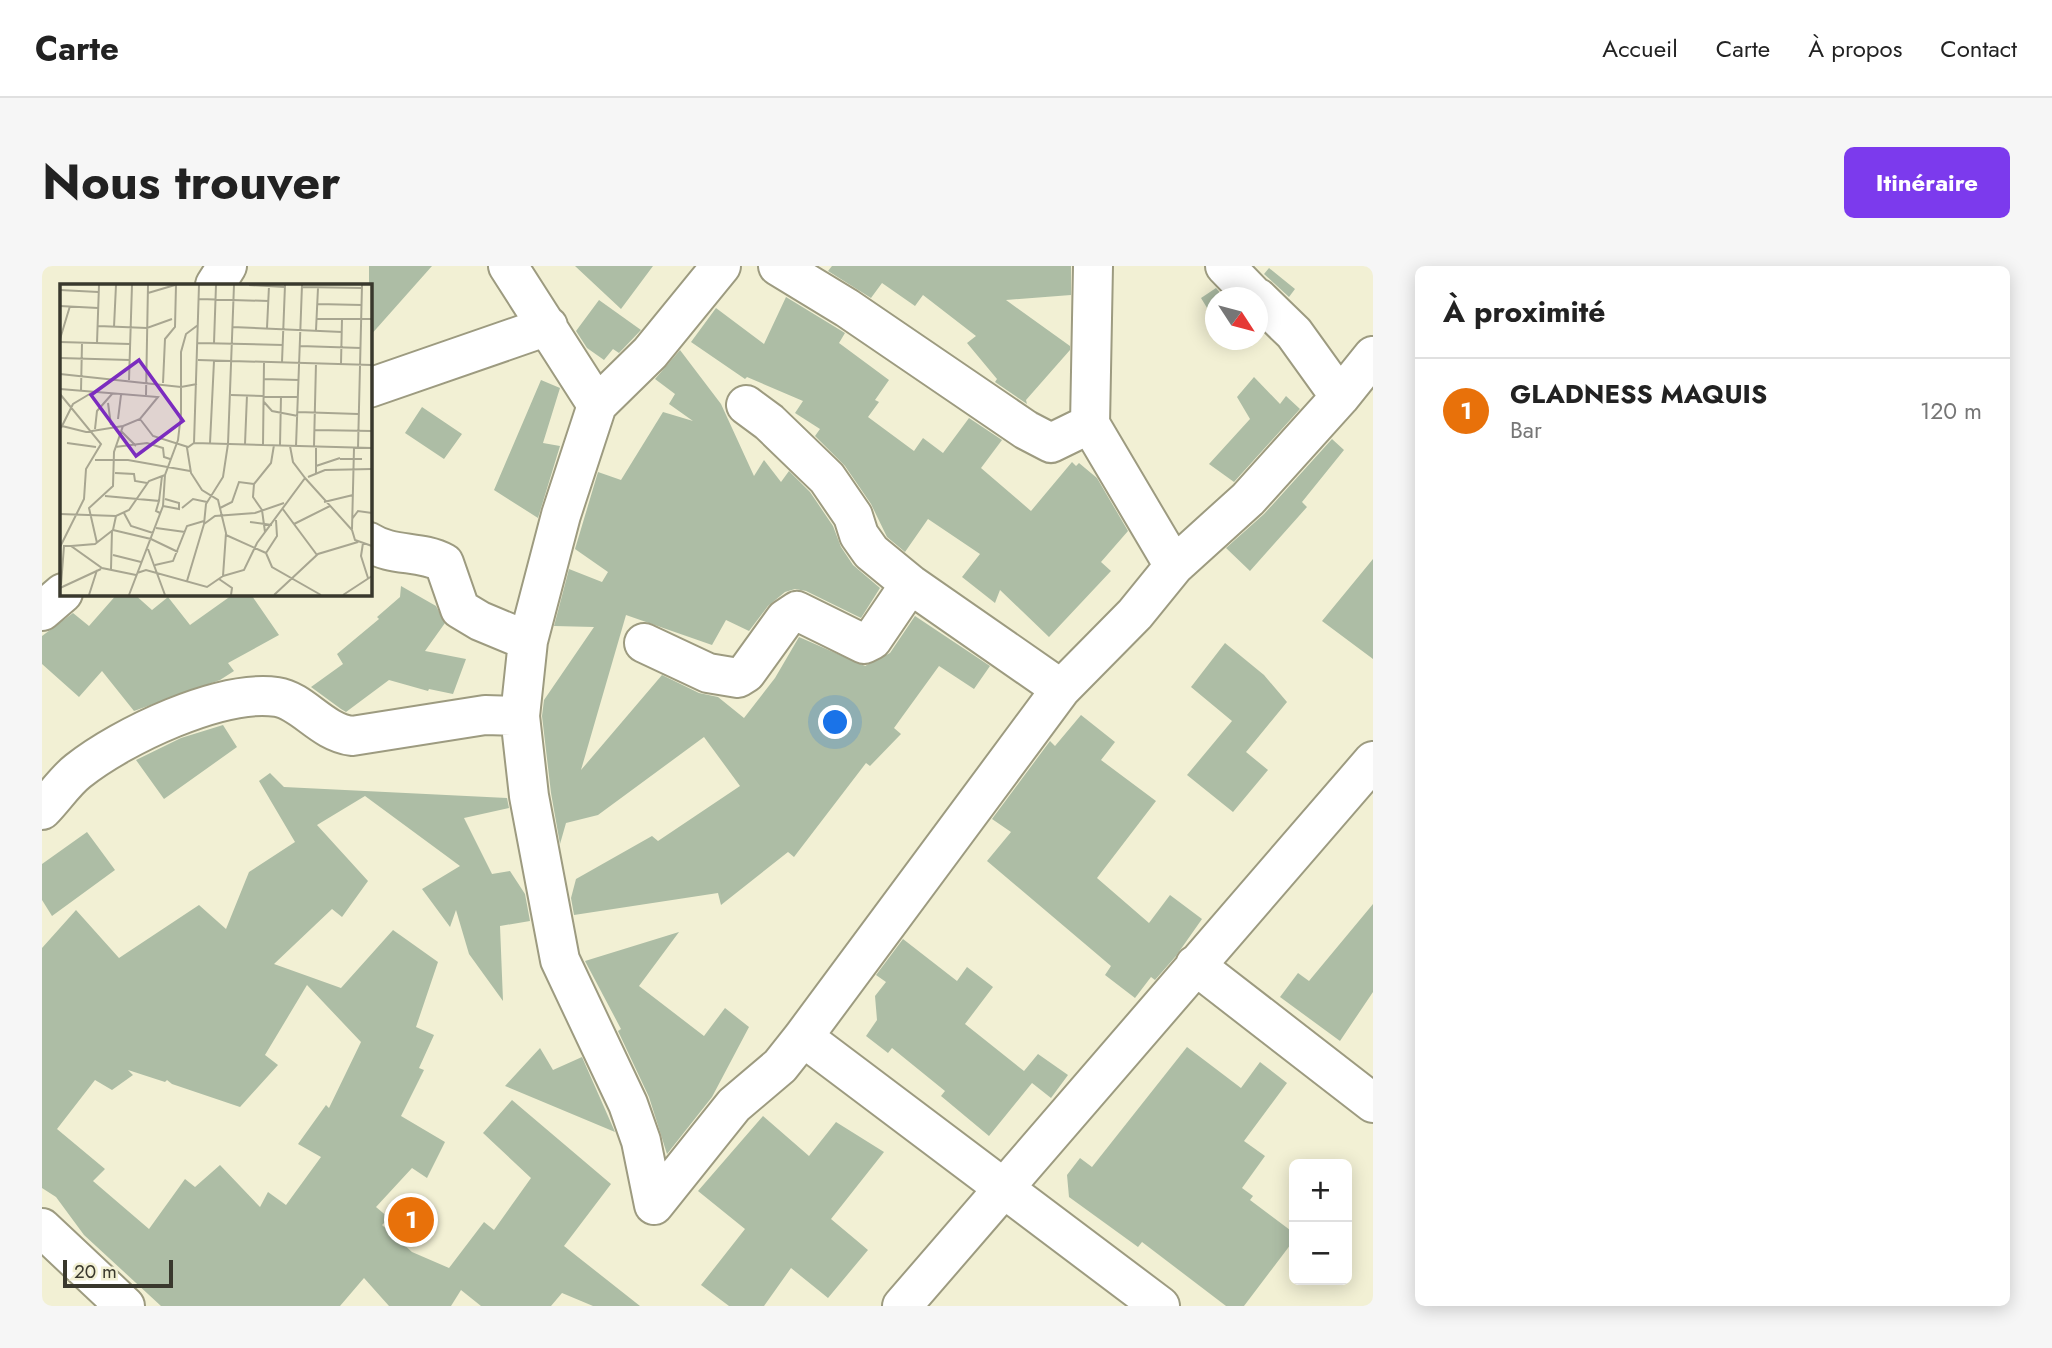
<!DOCTYPE html>
<html lang="fr">
<head>
<meta charset="utf-8">
<style>
  body { margin:0; font-family:Jost,sans-serif; background:#f6f6f6; color:#222 }
  .controls { position:absolute; right:21px; bottom:21px; display:grid; overflow:hidden; border-radius:10px; box-shadow:0 4px 18px #0003 }
  .controls button { width:63px; height:63px; display:grid; place-items:center; padding:0; border:0; border-bottom:2px solid #e0e0e0; background:#fff; color:#222; font:35px sans-serif }
  .compass { position:absolute; left:1163px; top:21px; width:63px; height:63px; border-radius:50%; background:#fff; box-shadow:0 4px 18px #0003; rotate:126deg }
  .scale { position:absolute; left:21px; bottom:18px; width:110px; box-sizing:border-box; padding-left:7px; border:4px solid #39382d; border-top:0; font-size:19px; line-height:24px; white-space:nowrap; color:#39382d; -webkit-text-stroke:5px #f2f0d4; paint-order:stroke }
  .you { position:absolute; left:794px; top:457px; width:24px; height:24px; margin:-18px; border:5px solid #fff; border-radius:50%; background:#1a73e8; box-shadow:0 0 0 10px #1a73e833 }
  .badge { display:grid; place-items:center; width:46px; height:46px; border-radius:50%; background:#7c3aed; color:#fff; font-size:23px; font-weight:700 }
  .pin { position:absolute; translate:-50% -50%; border:4px solid #fff; box-shadow:0 2px 7px #0006 }
  .list { margin:0; padding:0; list-style:none }
  h2 { display:flex; justify-content:space-between; align-items:center; height:91px; margin:0; padding:0 28px; font-size:30px }
  h2 small { font-size:23px; font-weight:400; color:#767676 }
  .list li { display:grid; grid-template-columns:46px 1fr auto; gap:21px; align-items:center; box-sizing:border-box; height:105px; padding:0 28px; border-top:2px solid #e0e0e0 }
  .list b { display:block; font-size:26px; white-space:nowrap }
  .list p { margin:0; font-size:23px; white-space:nowrap; color:#767676 }
  .list em { font-size:23px; font-style:normal; color:#767676 }
  .map { position:relative; flex:none; width:1331px; height:1040px; overflow:hidden; border-radius:10px }
  header { display:flex; align-items:center; gap:42px; box-sizing:border-box; height:98px; padding:0 35px; background:#fff; border-bottom:2px solid #e0e0e0 }
  header strong { font-size:33px }
  nav { display:flex; gap:38px; margin-inline-start:auto; font-size:24px }
  .intro { display:flex; align-items:center; justify-content:space-between; box-sizing:border-box; height:168px; padding:0 42px }
  h1 { margin:0; font-size:49px }
  .button { padding:18px 32px; border-radius:10px; background:#7c3aed; color:#fff; font-size:24px; font-weight:700 }
  main { display:flex; gap:42px; padding:0 42px }
  aside { flex:1; background:#fff; border-radius:10px; box-shadow:0 4px 18px #0003 }
  .map>svg:first-child { display:block }
  .building { fill:#adbda5; fill-rule:evenodd }
  .lines { fill:none; stroke-linecap:round; stroke-linejoin:round }
  .street-casing { stroke:#9d9b80; stroke-width:42 }
  .street { stroke:#fff; stroke-width:38 }
  .inset-road { fill:none; stroke:#a8a691; stroke-width:2 }
  .view { fill:#7b2cbf; fill-opacity:0.15; stroke:#7b2cbf; stroke-width:3.5 }
  .inset-edge { fill:none; stroke:#39382d; stroke-width:3.5 }
</style>
</head>
<body>
<header>
<strong>Carte</strong>
<nav><a>Accueil</a><a>Carte</a><a>À propos</a><a>Contact</a></nav>
</header>
<div class="intro"><h1>Nous trouver</h1><a class="button">Itinéraire</a></div>
<main>
<div class="map">
<svg width="1331" height="1040" viewBox="0 0 1331 1040">
  <rect width="100%" height="100%" fill="#f2f0d4"/>
  <path class="building" d="M327,0H390L327,71Z
    M533,0H611L579,43Z
    M790,0H1029V29L964,34L1028,80V84L984,134L985,138L953,116L955,113L925,77L934,70L881,29L873,40L840,17L829,32L786,5Z
    M1227,2L1253,23L1247,31L1222,8Z
    M1174,22L1183,32H1173V55L1159,32Z
    M744,31L803,67L797,77L847,114L833,134L837,136L826,151L872,185L881,172L901,187L927,152L960,174L939,202L989,245L1030,196L1034,200L1037,197L1055,212L1086,265L1059,296L1069,305L1007,371L958,324L953,337L920,311L938,288L886,253L863,286L845,271L829,238L803,200L773,170L778,163L753,147L761,135L705,111L703,113L649,76L674,42L722,78Z
    M557,34L599,64L577,87L571,83L562,94L545,82L534,65Z
    M638,84L679,138L712,210L722,194L739,216L747,205L768,226L791,260L799,281L811,299L838,322L819,352L764,325L753,323L743,326L726,340L707,365L684,354L670,379L584,349L539,504L620,409L657,427L676,431L702,452L733,412L757,371L823,400L848,387L873,350L948,400L932,423L897,400L852,462L859,468L828,500L824,497L752,591L746,586L679,639L676,627L532,649L529,632L534,613L610,570L616,575L698,520L662,471L556,549L524,557L518,578L509,527L500,450L502,434L552,361L512,360L527,303L560,316L566,306L533,283L556,206L579,214L621,146L651,155L627,138L633,128L613,113Z
    M1212,111L1238,138L1244,130L1258,143L1192,216L1167,198L1208,153L1195,131Z
    M499,114L518,122L501,177L518,180L496,252L452,224Z
    M380,141L420,168L402,193L363,167Z
    M1290,173L1302,184L1260,236L1265,241L1208,305L1184,282L1222,248Z
    M1331,293V393L1280,355Z
    M359,320L394,340L403,357L383,385L424,393L411,428L387,423L386,425L347,414L304,446L299,443L269,421L301,398L295,388L337,353L335,351L358,331Z
    M76,327H91L110,344L126,331L148,359L193,327H208L237,369L186,397L192,405L178,414L92,445L60,405L37,431L0,398V370L31,347L47,360Z
    M1183,377L1222,409L1245,436L1204,486L1226,504L1191,546L1145,509L1190,455L1149,421Z
    M1039,449L1073,476L1059,494L1114,535L1055,612L1107,657L1128,629L1160,653L1134,690L1113,714L1109,711L1093,732L1063,709L1069,700L945,595L969,566L950,553L1008,475L1013,480Z
    M181,459L195,481L122,533L94,494L139,472Z
    M228,507L242,521L465,532L467,542L422,552L450,608L468,605L483,628L488,655L458,660L461,735L427,688L414,644L408,661L380,623L418,600L323,530L275,559L326,615L300,651L290,643L232,698L299,722L351,664L396,696L374,761L392,769L377,802L382,804L359,850L403,876L385,912L370,902L334,941L347,952L340,959L370,986L407,1002L442,956L452,964L489,912L441,867L470,834L569,918L522,980L598,1040H551L520,1027L509,1040H439L419,1024L409,1040H347L322,1012L298,1040H119L42,969L14,931L0,922V682L34,644L77,692L157,639L184,663L207,606L253,576L217,515ZM265,719L319,776L287,842L284,839L256,878L279,891L244,939L226,926L218,941L178,899L153,921L143,913L107,963L51,915L63,903L15,863L53,814L70,824L91,809L86,804L123,816L125,814L130,818L198,841L236,799L223,789Z
    M45,566L73,604L10,650L0,634V598Z
    M1331,638V726L1298,775L1238,731L1256,707L1267,715Z
    M637,666L597,720L662,770L683,742L707,761L670,831L625,888L607,831L576,765L579,763L543,695Z
    M861,673L915,715L925,701L951,721L923,758L982,805L996,788L1026,809L1009,832L990,817L947,870L899,830L903,825L850,782L846,787L824,770L835,754L833,730L844,716L834,709Z
    M1145,781L1199,822L1218,796L1245,817L1202,875L1223,890L1200,922L1211,930L1208,934L1252,967V974L1202,1040H1184L1100,976L1096,981L1027,931L1025,909L1038,892L1050,901Z
    M498,782L511,804L540,791L573,866L463,820Z
    M721,850L767,890L794,856L842,886L789,953L826,984L786,1032L749,1002L722,1040H687L659,1019L703,963L656,925Z"/>
  <g class="lines">
    <g class="street-casing">
      <path id="street" d="M466,0L555,139L519,249L486,375L478,450L487,530L518,694L586,838L599,875L612,939
        M736,0L805,42L984,164L1009,177L1048,158
        M1051,0L1048,158L1132,300
        M1183,0L1214,32
        M173,19L185,0
        M1216,32L1252,67L1298,131
        M327,122L506,60
        M555,139L608,87L679,0
        M704,139L727,156L785,212L811,250L817,269L829,286L868,318L1019,423
        M327,276C350,291 378,284 402,297L418,343L438,355L486,375
        M0,345L21,327
        M602,377L666,407L696,412L704,407L743,353L755,345L822,378L830,374L868,318
        M0,544C12,532 23,515 36,505C80,470 179,423 235,431C261,435 279,466 310,470L443,449L478,450
        M1153,699L1331,837
        M761,771L1118,1040
        M612,939L692,839L738,800L761,771L1019,423L1093,348L1132,300L1206,233L1298,131L1331,90
        M0,962L83,1040
        M860,1040L1331,495"/>
    </g>
    <use href="#street" class="street"/>
  </g>
  <g transform="translate(18 18)">
    <rect width="312" height="312" fill="#f2f0d4"/>
    <path class="inset-road" d="M189,1L225,3M242,3L302,4M0,6L38,8M88,9L115,1M139,15L209,17M257,20L302,21M0,22L38,24M257,35H312M38,42L87,44L112,35M54,43L56,1M172,43L282,48M207,44L209,2M256,46L258,4M0,55L10,22M0,58L70,60M37,59L39,1M138,59L223,61M154,59L156,1M240,62L301,64M0,74L70,76M138,76L312,81M222,78L225,1M281,80L282,35M0,90L121,103L137,100M203,95L239,96M69,96L72,1M103,99L105,55L115,43L116,1M0,105L98,113L80,135L63,142L54,168L53,202L29,224L37,259M21,107L22,59M0,110L41,160L26,185L24,215L0,263M86,111L88,1M171,111L238,113M204,118L212,127L238,132M48,119L51,141M238,128L298,130M58,135L61,111M80,135L93,152L128,163M2,142L26,148L63,142M1,144L13,120L33,108M35,145L37,127L52,110M254,146L312,147M61,147L76,162M7,159L36,163M134,159L139,1M150,159L154,77M185,160L187,111M203,161L204,78M220,161L221,112M236,162L242,1M254,162L256,79M256,162V189M55,163L87,159L103,164L104,173L110,175M298,164L302,1M280,175H302M35,176H68L130,187M256,182L280,174M55,189L74,190L75,197L87,199M248,193L265,186L312,185M245,194L292,246L295,256L312,262M45,212L99,217L96,227L100,229M99,217L102,192M264,218L293,211M103,222L119,225V219L105,215M122,224L133,215L147,218M160,224L172,218L179,198L194,200M222,224L257,271M64,229L71,242L93,249M0,230L56,232L69,226L89,197L105,191M292,235L298,227L312,229M216,236L217,252L206,269L212,283L261,311M190,238L212,241M144,240L146,220L163,193L168,160L174,1M234,240L270,222M96,244L125,248M292,245L294,164M53,246L91,255L118,268M205,248L202,226L193,213L194,200L211,179L214,161M166,251L206,269M303,259L301,272L308,294M11,262L35,260L53,246L56,232M88,265L105,311M53,271L81,278M95,281L113,277L127,242L144,237M51,285L52,246M77,289L86,286L147,303L163,292L166,249L158,216L142,206L131,189L127,164L134,159L312,164M163,292L184,286L197,259L245,194L233,178L230,162M159,295L172,304L171,311M127,297L144,240L155,232L195,229L224,219M1,301L4,262H11L42,284L76,291M0,304L41,285M29,311L37,286M69,311L103,222L105,191L118,156L121,130V68L126,50L138,41M214,311L258,270L298,258M283,311L312,292"/>
    <path class="view" d="M79,76L123,137L76,172L31,111Z"/>
    <rect width="312" height="312" class="inset-edge"/>
  </g>
</svg>
<div class="controls">
<button>+</button>
<button>−</button>
</div>
<svg class="compass" viewBox="-18 -18 36 36"><path d="M0-13l5 13h-10z" fill="#e53935"/><path d="M0 13l5-13h-10z" fill="#767676"/></svg>
<div class="scale">20 m</div>
<div class="you"></div>
<div class="pin badge" style="left:369px;top:954px;background:#e8710a">1</div>
</div>
<aside>
<h2>À proximité<small></small></h2>
<ul class="list">
<li><span class="badge" style="background:#e8710a">1</span><div><b>GLADNESS MAQUIS</b><p>Bar</p></div><em>120 m</em></li>
</ul>
</aside>
</main>
</body>
</html>
